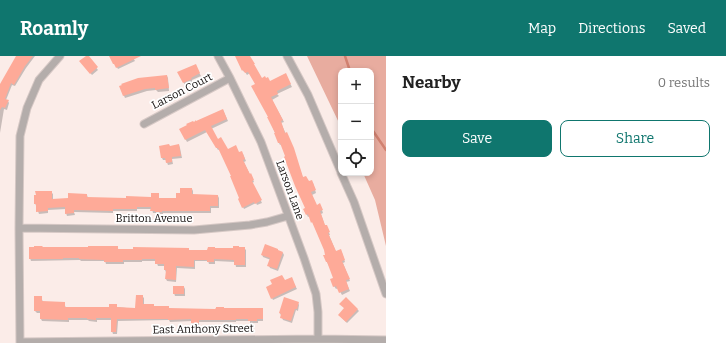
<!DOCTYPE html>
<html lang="en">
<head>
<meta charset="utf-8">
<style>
  body { margin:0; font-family:Bitter,serif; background:#f2f2f2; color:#222 }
  .controls { position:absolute; right:12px; top:12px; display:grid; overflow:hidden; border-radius:8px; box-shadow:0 2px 6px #0003 }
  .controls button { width:36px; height:36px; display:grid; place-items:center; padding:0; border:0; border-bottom:1px solid #e0e0e0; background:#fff; color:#222; font:20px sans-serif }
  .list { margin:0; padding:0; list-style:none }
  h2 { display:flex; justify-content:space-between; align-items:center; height:52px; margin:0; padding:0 16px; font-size:17px }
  h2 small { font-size:13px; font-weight:400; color:#767676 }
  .actions { display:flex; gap:8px; padding:12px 16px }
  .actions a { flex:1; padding:9px 0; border:1px solid #0f766e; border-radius:8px; text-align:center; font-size:14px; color:#0f766e }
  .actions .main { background:#0f766e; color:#fff }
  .icon { flex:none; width:22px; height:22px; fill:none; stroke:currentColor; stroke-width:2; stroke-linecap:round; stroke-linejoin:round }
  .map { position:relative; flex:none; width:386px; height:287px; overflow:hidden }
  header { display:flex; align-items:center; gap:24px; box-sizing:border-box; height:56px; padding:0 20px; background:#0f766e; color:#fff }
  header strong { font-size:19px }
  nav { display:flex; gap:22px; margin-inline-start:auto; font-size:14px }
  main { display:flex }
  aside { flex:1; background:#fff }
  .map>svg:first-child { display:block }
  .green { fill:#e8ac9f }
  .shadow { fill:#0003 }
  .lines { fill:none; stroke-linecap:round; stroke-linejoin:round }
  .stream { stroke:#d18170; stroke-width:2.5 }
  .building { fill:#feaa98 }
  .minor-casing { stroke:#d6c8c5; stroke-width:9 }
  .minor { stroke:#b4adab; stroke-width:7 }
  .labels { text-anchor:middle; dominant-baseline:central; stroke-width:3.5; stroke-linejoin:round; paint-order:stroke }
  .street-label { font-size:11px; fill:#130e0d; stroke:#fff }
</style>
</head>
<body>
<header>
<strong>Roamly</strong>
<nav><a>Map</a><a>Directions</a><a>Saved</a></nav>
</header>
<main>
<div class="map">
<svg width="386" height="287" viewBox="0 0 386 287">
  <rect width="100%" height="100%" fill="#fbece8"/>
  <path class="green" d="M307,0H386V190L375,144L363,117H371V15H341V71Z"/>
  <path class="shadow" d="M18,0H35L26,12L15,30L12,29L6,44L8,45L9,47L7,54L4,53L0,77V28H1Z
    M87,0L98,14L92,19L82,7Z
    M110,0H132L135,5L118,13Z
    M236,0H246L261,23L270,26L285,18L292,31L277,38L279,40L272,44L284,66L281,67L294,96L303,122L308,126L313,127L316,137L312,139L316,150L321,151L323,157L321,158L325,170L327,172L330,179H329L336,196L342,197L345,206L343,207L350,225L346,226L350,235L342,239L338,232L336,233L334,230L335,222L327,206L325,194L310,160L308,161L307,159L304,154L306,153L287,101L282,88L280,89L279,87L256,29L250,17L247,19L245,16H244L240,9Z
    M195,9L201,20L192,24V26L185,29L179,17Z
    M167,20L168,22L169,35L158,36L156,34L147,35L125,42L120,31Z
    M223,54L228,65L211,73L218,84L228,94L243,98L246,105L244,106L250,119H251L254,126L252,127L262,147L257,149L256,147L244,153L239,143L241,142L220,93L218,94L207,76L187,86L181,74Z
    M179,89L180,92L182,102L172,103L173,108L168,109L166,104H163L162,102Z
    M192,133L193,135V140H218L219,142V152H211V157H163V158H158L157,157H153L152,153H137V155H113V157L74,156L75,159L67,160L66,157V153L48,154V157L39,158L35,147L51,136L53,138V144L69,143L87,139L88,142H152L158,138L159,143H177L181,138Z
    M42,191L43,192L117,191L119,194L190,195L244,192L246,194V211H236L235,206L215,205V208H209L208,205H195V213L177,212L176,226L167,225L166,223V216L165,214V210H158L156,205H142V206H124V208H106L105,205H81L80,204L31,205L30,202Z
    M279,196L283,197L284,199L278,215L270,212L269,210L271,204L263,201L262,198Z
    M291,222L297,233L273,244L267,232Z
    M184,231L185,233V240H175L174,237Z
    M142,240L144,242V249H154V251L169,253H262L263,256V265H258V267H250V265H236V266H199V269H193L192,265L170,266L169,264L118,265L117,278H113L112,275V264H97V266L89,265L88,264H69V266L42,265L41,263V257H37L35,255L41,241L43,246L64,247L66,252L110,253L116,249L117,251L136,253Z
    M298,247L299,249L298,255L296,254L292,267L283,264L280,257Z
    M341,248L357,253L359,255L347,267L341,261L345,253Z"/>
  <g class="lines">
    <path class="stream" d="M345,0L350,15
      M371,72L386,94"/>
  </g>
  <path class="building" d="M16,0H33L25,10L14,29L11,27L5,43L9,44L5,52L2,51L0,54V28Z
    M86,0H89L98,11L90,18L79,5Z
    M109,0H141L116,12L114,8H113Z
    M235,0H250L255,8H254L262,22L265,20L266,22L268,21L270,25L286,17L291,28L277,35L278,38L271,41L283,64L281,65L285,77L287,76L294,92L303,121L306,120L309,125L312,124L316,134L311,136L317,149L320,147L323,154L320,155L325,169H327L330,176L328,177L336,195L341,193L345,204L342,205L350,223L346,224L349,233L339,237L336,230L333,231L330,223L333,222L327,206H326L323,199H325L324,194L312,166L311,167L308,158L306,159L303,153L305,152L295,130L284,101L285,100L280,87H278L274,77H275L267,61H268L251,30L255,28L248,16L245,17L243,14L242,15Z
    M196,8L200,17L191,22L192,23L183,27L177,16Z
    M167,19L169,32L155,34V32L145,33L123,40L119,30L122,29L121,28L138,22Z
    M223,53L227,63L211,70L218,83L221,81L228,93L236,89L239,96L242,95L245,103L243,104L250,118L251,117L254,124L252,125L262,144L255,148L254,146L242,152L238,143L239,142L230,120H231L218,92H216L205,74L185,84L179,73L187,69L186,68L193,65L194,66L196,64V65Z
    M169,88L170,90L179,88L181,100L172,101V106L166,107L165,102H161L159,90Z
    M180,132H192V138L218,139V150H210V155H162V156H155V155H150L151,151H137V153H113V155L74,154V157L65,158V151L48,152V155L36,156V148H34V139H36L35,135H52V143L68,142V137L87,138V141L126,142V140L151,141V137H159V142H176V137H180Z
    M265,188L278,193V194L283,196L277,213L267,210L270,202L261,199Z
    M34,190H43L42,191H88V190H118V193H133V191L189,192V194H207L208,191H215V192H233V190H239V191H245V209H234V204L214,203V206H207V204H194V211L176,210V224L165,223L166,214H164V208H155V203H142V204H123V206H104V204L79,203V202H63V203H29V191H34Z
    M282,219L285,224L292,221L296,231L271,243L266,231L272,228L270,224Z
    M173,230H184V238H173Z
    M136,239H143V248H154V250H169V252L215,253L216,252V251H224V252H263V263H257V265H248V263H236V264H199V267H191V263L168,264V263H117L116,276H111V262H96V264L87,263V262H68V264L40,263V255H34V240H42V245L65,246V251H109V248H117V251L135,252Z
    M284,241L299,246L297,253H295L291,265L280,262L281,258L279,257Z
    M346,241L358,253L346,266L338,259L344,252L339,248Z"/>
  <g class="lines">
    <g class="minor-casing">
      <path id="minor" d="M218,0L230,22L261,86L304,202L316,238L318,256V283
        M287,0L308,39L341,116
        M144,68L230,22
        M341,117L354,146L386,238
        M19,172L194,174L250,169L267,166L288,160
        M20,286L318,283L386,284
        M20,287L19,172L20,80L27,52L39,24L60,0"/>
    </g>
    <use href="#minor" class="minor"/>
  </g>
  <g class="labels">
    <g class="street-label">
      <text transform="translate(182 35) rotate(-27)">Larson Court</text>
      <text transform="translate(290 134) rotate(70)">Larson Lane</text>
      <text x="154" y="162">Britton Avenue</text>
      <text transform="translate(203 273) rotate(-1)">East Anthony Street</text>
    </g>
  </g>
</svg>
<div class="controls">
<button>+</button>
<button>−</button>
<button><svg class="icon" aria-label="locate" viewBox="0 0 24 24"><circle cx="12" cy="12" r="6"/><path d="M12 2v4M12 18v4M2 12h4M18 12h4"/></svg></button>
</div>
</div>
<aside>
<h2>Nearby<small>0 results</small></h2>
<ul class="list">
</ul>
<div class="actions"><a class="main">Save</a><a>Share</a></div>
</aside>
</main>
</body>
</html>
